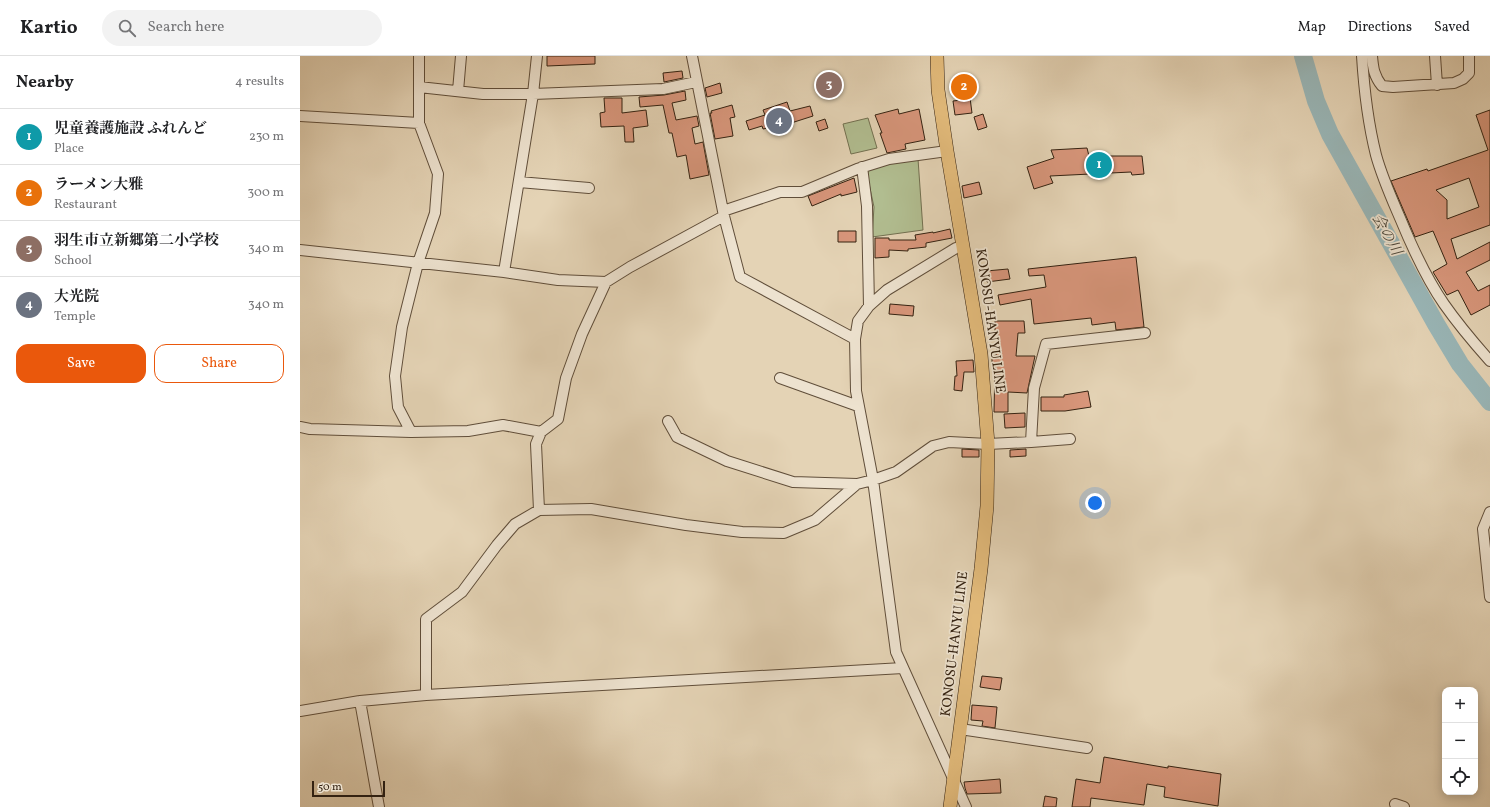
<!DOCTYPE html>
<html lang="en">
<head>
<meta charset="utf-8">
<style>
  body { margin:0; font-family:Vollkorn,"Noto Serif JP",serif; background:#f2f2f2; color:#202124 }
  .controls { position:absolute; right:12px; bottom:12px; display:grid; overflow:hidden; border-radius:8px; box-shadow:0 2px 10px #0003 }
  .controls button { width:36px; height:36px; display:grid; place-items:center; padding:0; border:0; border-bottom:1px solid #e0e0e0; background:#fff; color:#202124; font:20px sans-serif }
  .scale { position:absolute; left:12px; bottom:10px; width:73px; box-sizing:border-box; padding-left:4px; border:2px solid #342211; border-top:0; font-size:11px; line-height:14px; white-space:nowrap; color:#342211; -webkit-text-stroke:3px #ede2cf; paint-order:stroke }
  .you { position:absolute; left:795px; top:447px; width:14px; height:14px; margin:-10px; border:3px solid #fff; border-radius:50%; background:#1a73e8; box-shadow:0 0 0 6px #1a73e833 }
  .badge { display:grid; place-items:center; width:26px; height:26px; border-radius:50%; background:#ea580c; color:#fff; font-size:13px; font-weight:700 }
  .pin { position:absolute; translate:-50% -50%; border:2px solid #fff; box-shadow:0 1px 4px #0006 }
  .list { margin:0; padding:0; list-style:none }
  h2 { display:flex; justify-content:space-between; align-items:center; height:52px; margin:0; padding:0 16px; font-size:17px }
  h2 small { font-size:13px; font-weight:400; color:#757577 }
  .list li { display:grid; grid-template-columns:26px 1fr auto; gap:12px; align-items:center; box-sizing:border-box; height:56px; padding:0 16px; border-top:1px solid #e0e0e0 }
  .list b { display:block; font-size:15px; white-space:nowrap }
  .list p { margin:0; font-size:13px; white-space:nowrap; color:#757577 }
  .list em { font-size:13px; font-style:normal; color:#757577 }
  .actions { display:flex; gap:8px; padding:12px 16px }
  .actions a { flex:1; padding:9px 0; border:1px solid #ea580c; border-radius:12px; text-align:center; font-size:14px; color:#ea580c }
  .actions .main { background:#ea580c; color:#fff }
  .icon { flex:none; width:22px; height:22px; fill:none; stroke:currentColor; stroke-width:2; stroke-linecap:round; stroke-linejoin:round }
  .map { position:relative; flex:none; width:1190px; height:751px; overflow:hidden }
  header { display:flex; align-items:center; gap:24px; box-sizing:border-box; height:56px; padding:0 20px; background:#fff; border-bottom:1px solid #e0e0e0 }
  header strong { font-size:19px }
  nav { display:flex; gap:22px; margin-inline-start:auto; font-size:14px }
  .search { width:280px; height:36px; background:#f2f2f2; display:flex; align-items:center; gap:10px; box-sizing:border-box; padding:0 14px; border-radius:22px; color:#757577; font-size:15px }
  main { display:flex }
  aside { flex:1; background:#fff }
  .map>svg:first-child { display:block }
  .green { fill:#b1bd90; stroke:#727050 }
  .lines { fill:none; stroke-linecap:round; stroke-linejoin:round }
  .river { stroke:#99b6b7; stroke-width:18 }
  .building { fill:#d8967b; stroke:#342211; fill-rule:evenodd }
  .minor-casing { stroke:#604e3a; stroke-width:12 }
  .major-casing { stroke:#342211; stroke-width:14 }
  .minor { stroke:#ede2cf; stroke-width:10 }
  .major { stroke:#e2ba7a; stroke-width:13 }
  .labels { text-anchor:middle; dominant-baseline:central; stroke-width:3.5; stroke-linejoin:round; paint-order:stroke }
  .street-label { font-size:14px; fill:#342211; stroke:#ede2cf }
  .water-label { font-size:15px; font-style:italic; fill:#4d473a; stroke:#ede2cf }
</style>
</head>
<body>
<header>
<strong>Kartio</strong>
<div class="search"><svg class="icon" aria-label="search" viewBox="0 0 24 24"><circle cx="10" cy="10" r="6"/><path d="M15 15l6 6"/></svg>Search here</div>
<nav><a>Map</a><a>Directions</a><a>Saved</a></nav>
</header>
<main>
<aside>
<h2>Nearby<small>4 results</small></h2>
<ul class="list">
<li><span class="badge" style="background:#0f9aa8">1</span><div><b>児童養護施設 ふれんど</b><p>Place</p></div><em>230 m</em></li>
<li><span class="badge" style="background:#e8710a">2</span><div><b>ラーメン大雅</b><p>Restaurant</p></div><em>300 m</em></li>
<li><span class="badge" style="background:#8d6e63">3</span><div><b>羽生市立新郷第二小学校</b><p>School</p></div><em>340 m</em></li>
<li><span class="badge" style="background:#6b7280">4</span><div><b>大光院</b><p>Temple</p></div><em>340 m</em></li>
</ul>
<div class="actions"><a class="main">Save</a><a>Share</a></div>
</aside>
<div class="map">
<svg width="1190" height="751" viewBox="0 0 1190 751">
  <rect width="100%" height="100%" fill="#e4d3b5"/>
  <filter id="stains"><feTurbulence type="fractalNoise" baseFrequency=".005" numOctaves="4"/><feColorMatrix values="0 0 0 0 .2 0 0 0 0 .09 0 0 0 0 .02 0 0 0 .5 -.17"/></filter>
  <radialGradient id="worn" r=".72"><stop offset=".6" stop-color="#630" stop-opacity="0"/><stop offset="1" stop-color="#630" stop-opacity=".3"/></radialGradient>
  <path class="green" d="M568,62L577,92L551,98L543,68Z
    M618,103L623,174L572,181L574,151L568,123V112L587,106Z"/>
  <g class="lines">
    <path class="river" d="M1003,0L1016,45L1030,78L1136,268L1160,308L1190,346"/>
  </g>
  <path class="building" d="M247,0H295V8L247,10Z
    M382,15L383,22L364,26L363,17Z
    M674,22L676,33L669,34L672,57L655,59L653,45L661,44L657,26Z
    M420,27L422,37L407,41L405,32Z
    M385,35L386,44L372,47L376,64L397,60L399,70L392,72L395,88L403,86L409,119L390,123L386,99L377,101L372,77H369L363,49L340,51L339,41L364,39Z
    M304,42H322V57L346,54L348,70L333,72L334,86H325L324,70L301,71L300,57L305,56Z
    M487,46L490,55L510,50L513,60L488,68V71L476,75L474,71L463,73L462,70L449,74L446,65L465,59L463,54Z
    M432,49L435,61L430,62L433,80L415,83L410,57H412L411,55Z
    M598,53L599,58L619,53L625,84L605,88L606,93L587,97L580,77H582L575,59Z
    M1190,54V169L1151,183L1157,203L1190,186V204L1166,216L1178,235L1190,229V249L1171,259L1158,234L1147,239L1133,216L1147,208L1133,175L1115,181L1091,125L1127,113L1128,115L1188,94L1176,59ZM1169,122L1179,151L1147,163V144L1136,134Z
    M683,58L687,71L678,74L674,61Z
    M525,63L528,72L519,75L516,66Z
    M787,92L789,100H842L844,118L832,119L831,116L750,120L753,127L734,133L727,111L754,102L751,94Z
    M554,122L557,136L541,140V138L512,150L508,140Z
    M679,126L682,138L664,142L662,130Z
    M650,173L652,182L626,187V191L608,193V195L589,194V201L575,202V182H589V184H616L615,179L633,176V177Z
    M538,175H556V186H538Z
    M836,201L844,271L816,274L815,266L792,269L791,262L734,268L731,243L700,249L698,239L746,231L744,219L729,220L728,213Z
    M708,213L710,223L687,226L686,215Z
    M590,248L614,250L613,260L589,258Z
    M695,265H724L725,277H718L716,300H735L727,337L708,336V356H694L695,310H692V300H696L698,276H695Z
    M673,304L674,316H664L662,335L654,334L655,320H657L656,305Z
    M788,335L791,351L765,355H741V341H764V339Z
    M725,357V371L705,372L704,358Z
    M662,393L679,394V401H662Z
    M726,393V400L710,401V394Z
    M682,620L702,622L700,634L680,631Z
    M672,649L697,651L695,672L682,670L683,665L671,664Z
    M804,701L868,712V710L921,718L918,750L864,741L865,731L847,728L844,749L791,742L790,751H772L776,723L800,727Z
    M700,723L701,737L667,738L665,732L664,726Z
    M745,740L757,742L756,751H743Z"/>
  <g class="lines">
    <g class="minor-casing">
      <path id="minor" d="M392,0L423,155
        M1062,0C1064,33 1068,67 1076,99C1082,121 1091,141 1100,162C1112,191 1126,222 1144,248C1158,268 1174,287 1190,305
        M1072,0C1073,12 1074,20 1082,30L1093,31L1154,27L1163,23L1169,17V0
        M1135,0L1137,29
        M119,31V0
        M158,35L161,0
        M0,60L119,67V31L183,38H233L363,33L396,26
        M562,111L567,150L569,250
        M219,126L289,132
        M424,160L440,221L555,283
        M663,190L656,192L587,234L569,250L558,265L555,283L556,335L573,424L596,596L666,751
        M0,194L204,216L233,38L237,0
        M204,216L258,224L306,226L330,211L424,160L423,155L480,136H502L557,113L589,103L647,95
        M480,322L558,350
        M368,365L377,381L427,405L493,426L557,428L573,424L596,416L633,390L649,386L688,388L731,386L770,383
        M0,371L10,373L111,376L168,375L203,369L241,376L258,363L266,322L282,278L306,226
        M111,376L98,351L95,320L102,271L118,207L135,157L138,118L119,67
        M731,386L734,332L746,288L845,277
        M239,454L291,453L386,469L442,476L484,477L515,464L557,428
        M1190,456L1183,473L1190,541
        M126,639L603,612
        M60,645L79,751
        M0,655L60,645L126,639V563L162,536L197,489L215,468L239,454L236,388L241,376
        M660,673L787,692
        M1095,748L1104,751"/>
    </g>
    <g class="major-casing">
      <path id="major" d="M637,0L638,34L647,95L681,298L688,388L687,450L681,513L650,751"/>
    </g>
    <use href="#minor" class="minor"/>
    <use href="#major" class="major"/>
  </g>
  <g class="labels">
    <g class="street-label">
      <text transform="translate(690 265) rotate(82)">KONOSU-HANYU LINE</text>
      <text transform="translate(655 588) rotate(-83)">KONOSU-HANYU LINE</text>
    </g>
    <g class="water-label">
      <text transform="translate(1086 179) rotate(61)">会の川</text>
    </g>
  </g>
  <rect width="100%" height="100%" filter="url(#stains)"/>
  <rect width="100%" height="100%" fill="url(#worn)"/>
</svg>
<div class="controls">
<button>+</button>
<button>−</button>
<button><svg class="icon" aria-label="locate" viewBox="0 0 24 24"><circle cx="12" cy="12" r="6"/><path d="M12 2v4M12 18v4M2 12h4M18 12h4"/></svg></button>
</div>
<div class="scale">50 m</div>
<div class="you"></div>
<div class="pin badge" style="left:799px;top:109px;background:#0f9aa8">1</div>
<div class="pin badge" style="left:664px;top:31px;background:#e8710a">2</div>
<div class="pin badge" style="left:529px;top:29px;background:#8d6e63">3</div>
<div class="pin badge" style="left:479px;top:65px;background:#6b7280">4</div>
</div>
</main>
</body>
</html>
